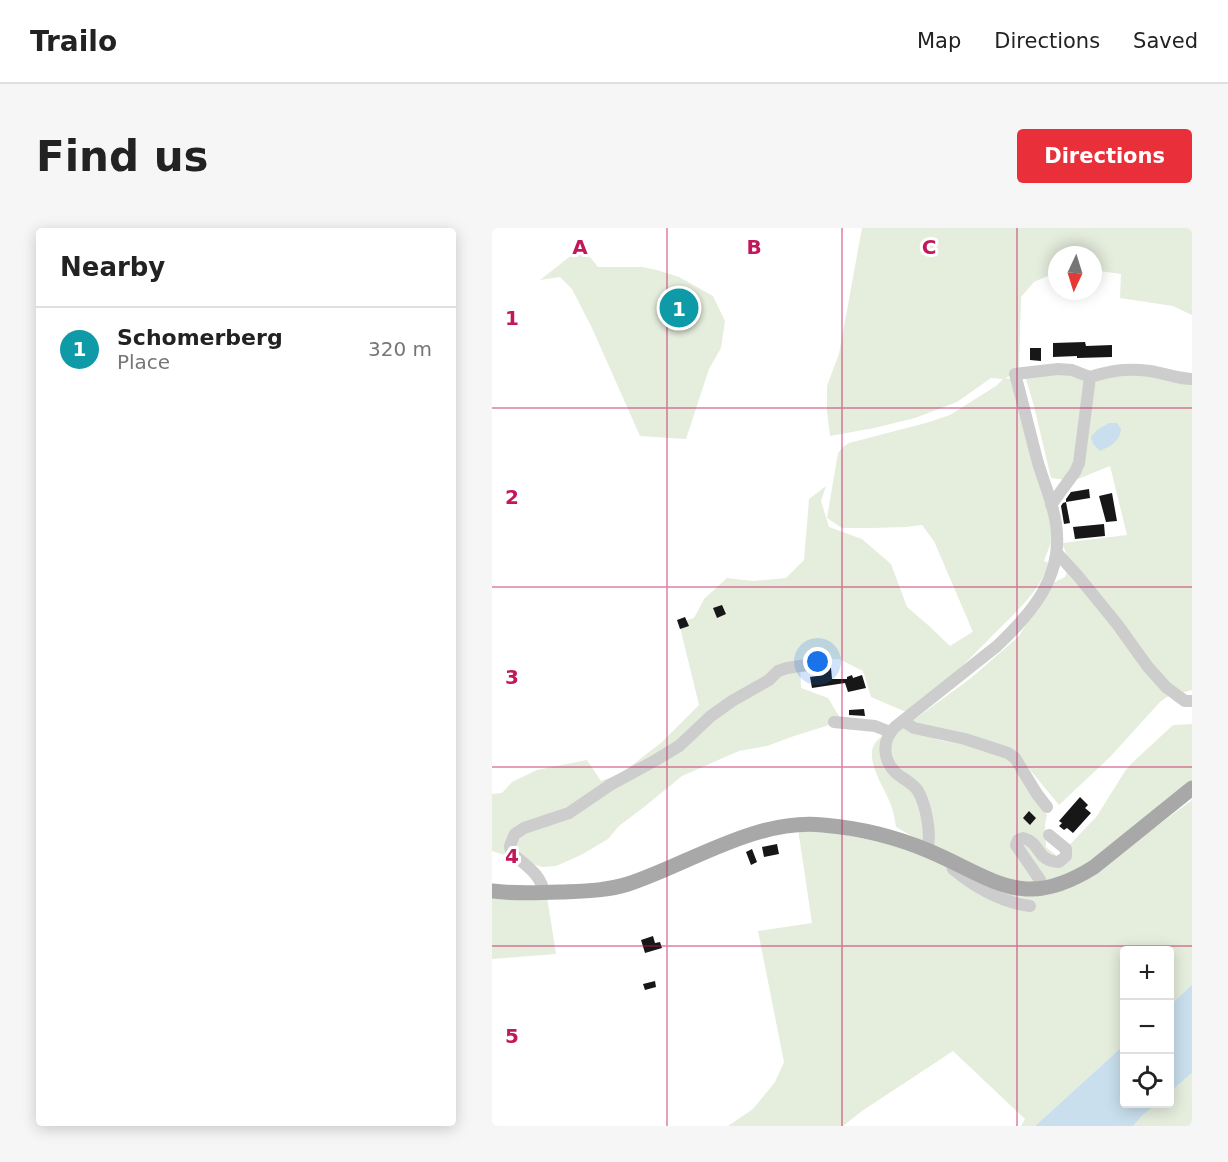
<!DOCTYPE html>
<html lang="en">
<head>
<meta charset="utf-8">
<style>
  body { margin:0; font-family:"DejaVu Sans",sans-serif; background:#f6f6f6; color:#222 }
  .controls { position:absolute; right:18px; bottom:18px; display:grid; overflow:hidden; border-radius:6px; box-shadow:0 3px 15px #0003 }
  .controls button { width:54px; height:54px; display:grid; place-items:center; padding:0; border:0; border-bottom:2px solid #e0e0e0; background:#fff; color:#222; font:30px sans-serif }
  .compass { position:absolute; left:556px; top:18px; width:54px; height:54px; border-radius:50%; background:#fff; box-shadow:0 3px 15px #0003; rotate:184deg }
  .you { position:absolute; left:326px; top:434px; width:21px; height:21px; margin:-15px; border:4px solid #fff; border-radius:50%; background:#1a73e8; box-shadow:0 0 0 9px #1a73e833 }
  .badge { display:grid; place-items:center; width:39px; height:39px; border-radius:50%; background:#e9303a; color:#fff; font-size:20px; font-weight:700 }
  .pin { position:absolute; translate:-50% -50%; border:3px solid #fff; box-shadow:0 2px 6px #0006 }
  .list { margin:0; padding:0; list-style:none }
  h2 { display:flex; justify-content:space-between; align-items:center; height:78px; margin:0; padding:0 24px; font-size:26px }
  h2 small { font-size:20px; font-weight:400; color:#767676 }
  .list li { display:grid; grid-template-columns:39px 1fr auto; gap:18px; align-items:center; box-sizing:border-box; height:84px; padding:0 24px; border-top:2px solid #e0e0e0 }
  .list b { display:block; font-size:22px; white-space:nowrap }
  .list p { margin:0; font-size:20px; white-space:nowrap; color:#767676 }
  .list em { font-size:20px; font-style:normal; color:#767676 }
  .icon { flex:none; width:33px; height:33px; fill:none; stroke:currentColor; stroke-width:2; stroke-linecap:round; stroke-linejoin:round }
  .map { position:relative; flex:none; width:700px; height:898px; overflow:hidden; border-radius:6px }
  header { display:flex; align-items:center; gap:36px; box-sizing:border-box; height:84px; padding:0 30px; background:#fff; border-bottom:2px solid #e0e0e0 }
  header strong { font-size:28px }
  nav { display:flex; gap:33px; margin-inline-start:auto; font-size:21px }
  .intro { display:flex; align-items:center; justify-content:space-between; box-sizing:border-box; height:144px; padding:0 36px }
  h1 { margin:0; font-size:42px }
  .button { padding:15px 27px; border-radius:6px; background:#e9303a; color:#fff; font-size:21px; font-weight:700 }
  main { display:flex; gap:36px; padding:0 36px }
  aside { flex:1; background:#fff; border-radius:6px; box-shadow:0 3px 15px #0003 }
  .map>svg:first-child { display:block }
  .green { fill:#e5eddd }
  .water { fill:#c9dfed }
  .building { fill:#171717 }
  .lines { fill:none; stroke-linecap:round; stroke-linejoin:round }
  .minor { stroke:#cdcdcd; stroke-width:12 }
  .major { stroke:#a8a8a8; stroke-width:15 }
  .grid { fill:none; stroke:#c2185b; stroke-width:1.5; stroke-opacity:0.55 }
  .grid-label { font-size:20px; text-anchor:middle; font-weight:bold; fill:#c2185b; stroke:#fff; stroke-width:6; stroke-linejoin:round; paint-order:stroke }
</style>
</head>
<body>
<header>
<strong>Trailo</strong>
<nav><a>Map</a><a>Directions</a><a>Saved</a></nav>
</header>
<div class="intro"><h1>Find us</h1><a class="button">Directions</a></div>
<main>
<aside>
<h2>Nearby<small></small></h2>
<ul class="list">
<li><span class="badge" style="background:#0f9aa8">1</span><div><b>Schomerberg</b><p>Place</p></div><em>320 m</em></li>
</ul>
</aside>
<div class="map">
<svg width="700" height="898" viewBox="0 0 700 898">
  <rect width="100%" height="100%" fill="#fff"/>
  <path class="green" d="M370,0H700V87L681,78L628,70L629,46L601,42V27H565V44L542,54L529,69L527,138L528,144L513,150L520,151L562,306L552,333L557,335C549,362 523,385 503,405C476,433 448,460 419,486L379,469L371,443L347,431L308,433L309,460L336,470L350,493L302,508L275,518L247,523L190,548L152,579L127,598L116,611L89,627L64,638L50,639L0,623V566L10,565L20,554L45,542L95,532L109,553L130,545L170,514L207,477L187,395L202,390L212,371L235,350L261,353L294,350L312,332L317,271L334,258L329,273L337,299L370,311L399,336L415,379L436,397L458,418L490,398L481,404L442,313L430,297L414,299L379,300H350L335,290L346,225L351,219L357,215L434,195L458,187L504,158L511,151L499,150L465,174L423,190L382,200L338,208L335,183V158L347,126Z
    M90,19L106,39H150L165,42L187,49L221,68L233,93L229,120L217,141L194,211L148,208L100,100L80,61L68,49L48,52Z
    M640,145L700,156V462L675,469L668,474L618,529L567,577L520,520L419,494L479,450L527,408L559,356L573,349L578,335L570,315L635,307L618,238L581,253L559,250L542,178L533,148Z
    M700,496V554L587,645L534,659L475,640L404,599C403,593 402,586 400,580C395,562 366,526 388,510C395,505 406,502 414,499L447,512L480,518L517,531L542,570L555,587L553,596L554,619L566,629L605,588L633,543L640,535L681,497Z
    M700,572V757L678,777V722H632V817L543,898H529L533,891L461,823L370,883L351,898H236L261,881L283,854L292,834L266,703L320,695L306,601H328L423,622L498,660L514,665L544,668L557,666L595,650Z
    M0,668L55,669L64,726L0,731Z
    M700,845V898H641L650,888L664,876H678V864Z"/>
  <path class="water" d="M617,195H625L629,201C628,213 619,218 608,223L601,216L599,209L605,202Z
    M700,757V845L678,864V777Z
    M632,817V876H664L650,888L641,898H543Z"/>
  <path class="building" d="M593,114L594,118L620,117V129L585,130V128L561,129V115Z
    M538,120H549V133L538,132Z
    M597,261L598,270L574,274V271L579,264Z
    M620,265L625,293L614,294L607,268Z
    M574,274L578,295L572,296L569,278L571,275Z
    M612,296L613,308L583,311L581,299Z
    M230,377L234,386L225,390L221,380Z
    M193,389L197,398L188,401L185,392Z
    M329,440H339L340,451H355V449L360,447L361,450L370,447L374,460L356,464L353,455L320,460L318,449L325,448L330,443Z
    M372,481L373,488L357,487V482Z
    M588,569L596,577L593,580L599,585L581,605L575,600L572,602L567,598L570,595L567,593Z
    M537,583L544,590L538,597L531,590Z
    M285,616L287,626L272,629L270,619Z
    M260,621L265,634L259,637L254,624Z
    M161,708L163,715L168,714L170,720L153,725L149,712Z
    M163,753L164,759L153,762L151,756Z"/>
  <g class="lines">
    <path class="minor" d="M559,277L583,244L587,235L598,149C621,142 635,140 658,143C672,145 686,151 700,151
      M565,325L586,348L625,396L656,439L674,459L686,468L693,473H700
      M411,493L422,500L473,511L516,525L523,530L545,566L555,579
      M342,494L383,498L398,504
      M435,622C440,607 434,577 426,563C421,555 411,551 404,545C391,532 389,513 403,499L505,418C540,385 572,348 564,296C561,275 552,255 546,235C538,205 531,175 523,146L566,141L580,142L598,149
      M460,633V637L461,641C484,660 509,674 538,678
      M549,662L548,652L524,617L526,612L531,610C550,615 543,633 567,634L574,628V621L557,607
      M52,665C49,645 32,637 19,624L18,618L21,610L23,606L32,600L77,585L118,557L164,532L187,518L219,488L240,473L277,452L286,443L295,440L315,437"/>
    <path class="major" d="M0,663C23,666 46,665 68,664C91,663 114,663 136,656C197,636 264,590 331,597C366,600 404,609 437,623C503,651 531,684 602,639L700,560"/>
  </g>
  <path class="grid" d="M175,0V898M350,0V898M525,0V898M0,180H700M0,359H700M0,539H700M0,718H700"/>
  <g class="grid-label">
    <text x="88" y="26">A</text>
    <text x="262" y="26">B</text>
    <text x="437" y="26">C</text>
    <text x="20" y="97">1</text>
    <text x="20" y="276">2</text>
    <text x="20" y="456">3</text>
    <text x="20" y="635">4</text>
    <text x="20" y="815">5</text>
  </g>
</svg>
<div class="controls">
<button>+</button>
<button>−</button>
<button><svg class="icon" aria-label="locate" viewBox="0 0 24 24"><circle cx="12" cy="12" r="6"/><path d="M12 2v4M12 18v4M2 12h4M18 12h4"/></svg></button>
</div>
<svg class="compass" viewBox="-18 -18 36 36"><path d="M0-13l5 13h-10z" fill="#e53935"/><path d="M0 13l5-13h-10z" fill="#767676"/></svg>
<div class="you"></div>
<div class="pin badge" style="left:187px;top:80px;background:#0f9aa8">1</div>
</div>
</main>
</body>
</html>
